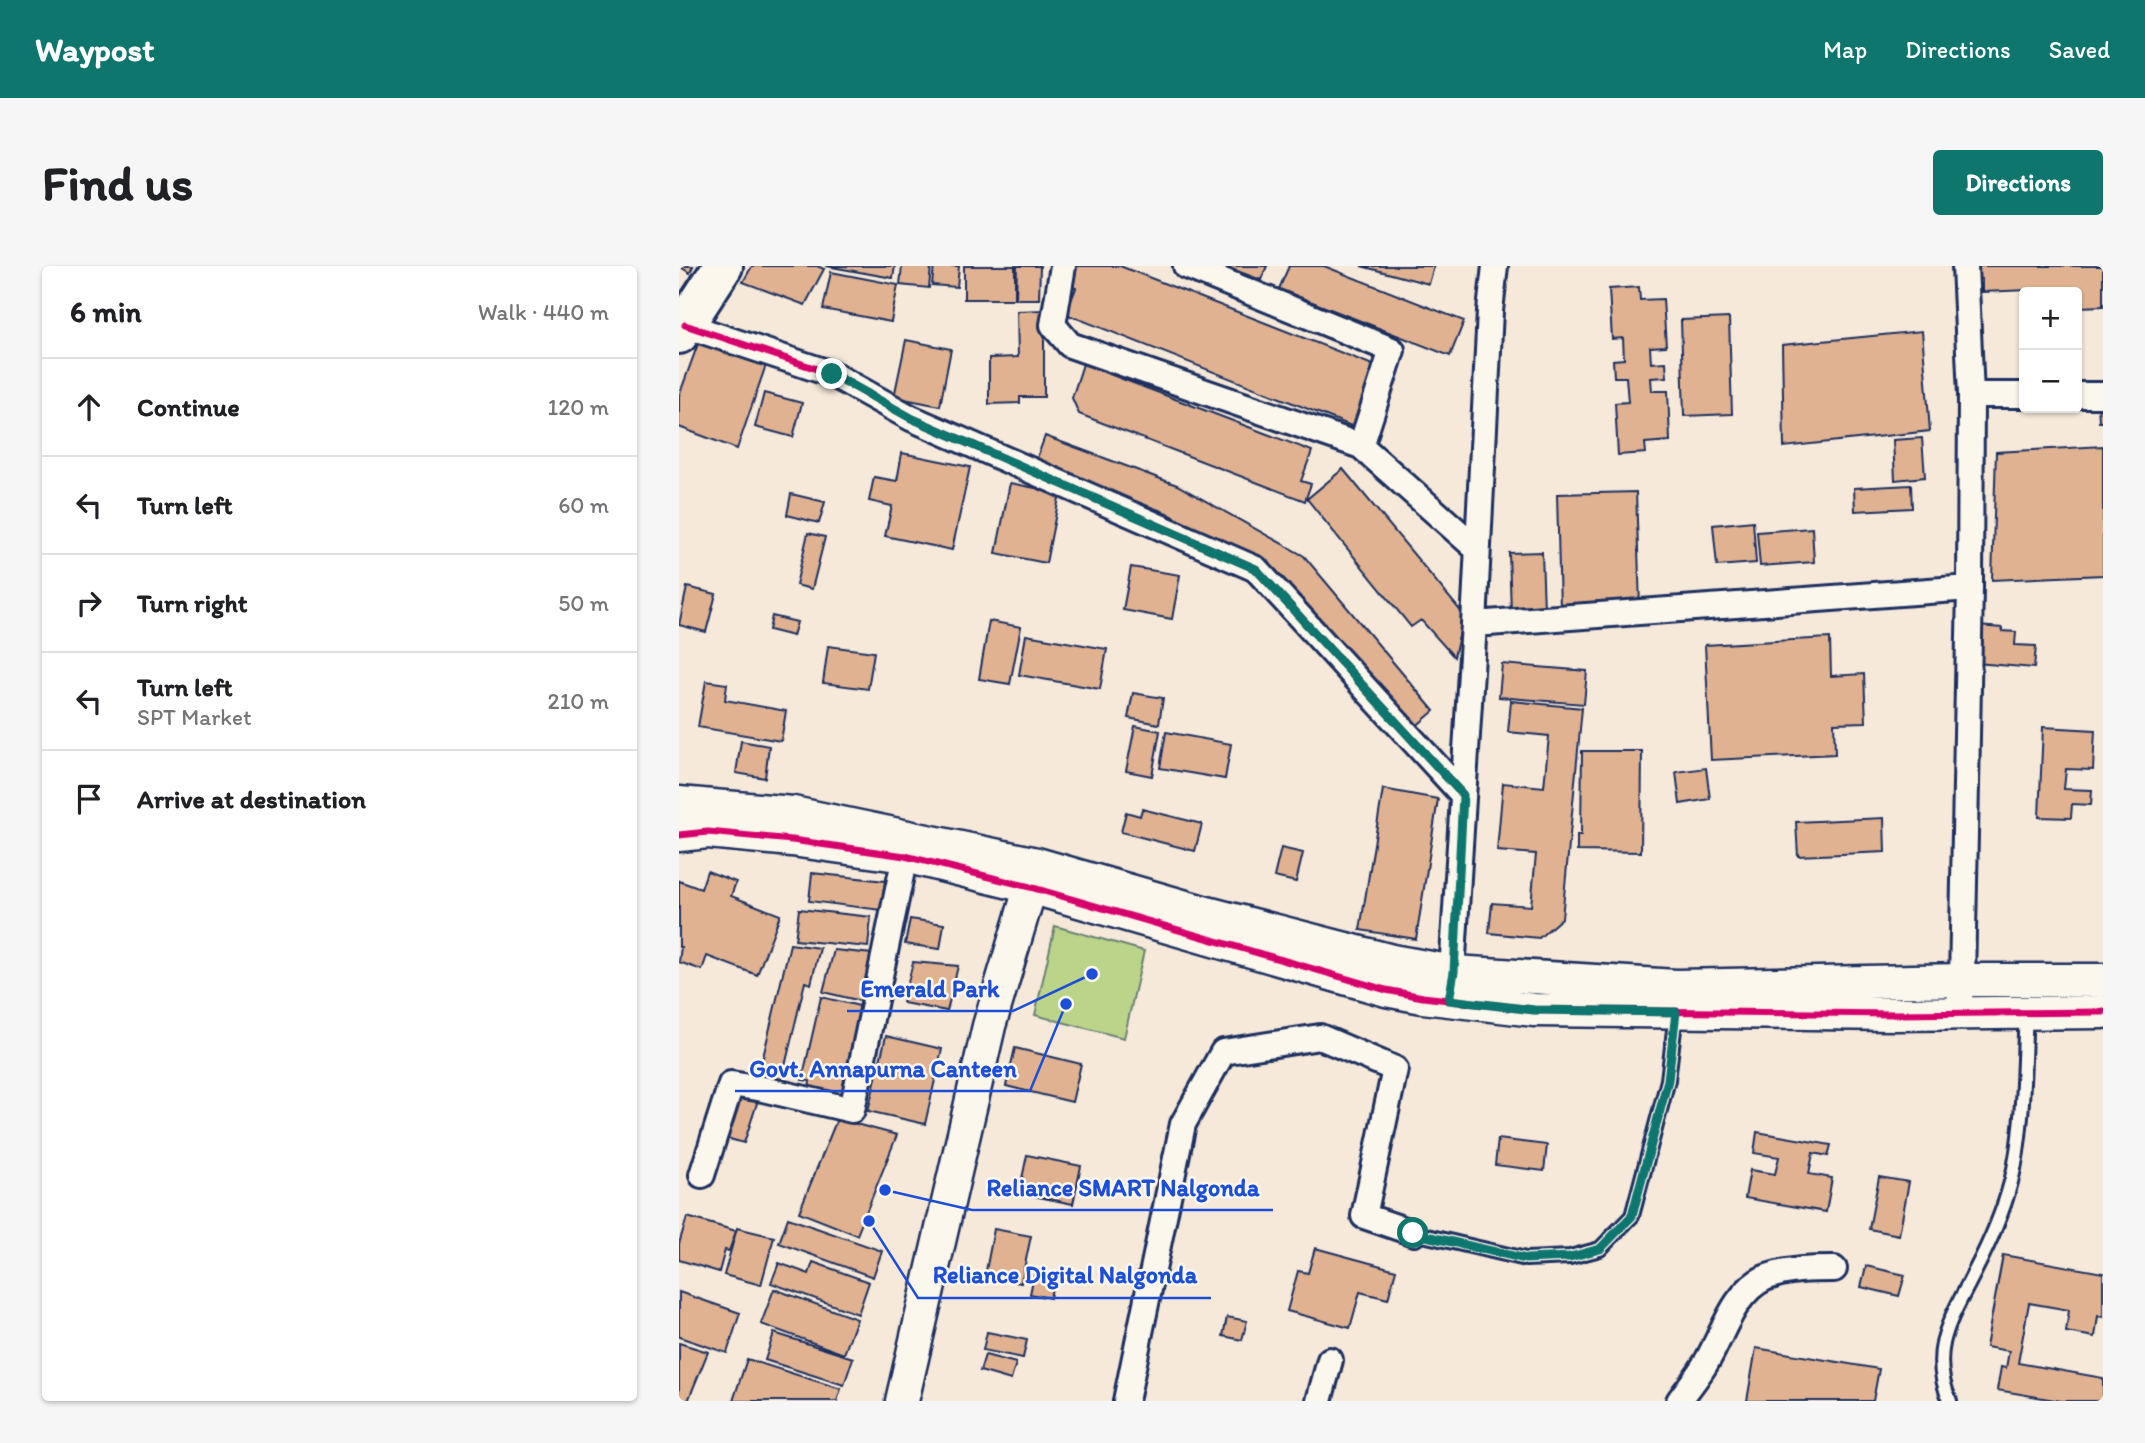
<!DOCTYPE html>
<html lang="en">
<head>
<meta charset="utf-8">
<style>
  body { margin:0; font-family:Itim,sans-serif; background:#f6f6f6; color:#202124 }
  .controls { position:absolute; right:21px; top:21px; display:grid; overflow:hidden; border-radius:7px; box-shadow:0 2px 5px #0004 }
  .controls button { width:63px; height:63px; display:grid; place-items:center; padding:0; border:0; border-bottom:2px solid #e0e0e0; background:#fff; color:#202124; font:35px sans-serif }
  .stop { position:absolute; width:21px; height:21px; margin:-16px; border:5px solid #0f766e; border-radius:50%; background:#fff }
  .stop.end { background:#0f766e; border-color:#fff; box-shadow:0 2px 7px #0008 }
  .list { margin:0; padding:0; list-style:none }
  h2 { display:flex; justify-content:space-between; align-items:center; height:91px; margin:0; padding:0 28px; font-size:30px }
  h2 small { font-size:23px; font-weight:400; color:#757577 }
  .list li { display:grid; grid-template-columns:46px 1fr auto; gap:21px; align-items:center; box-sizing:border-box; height:98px; padding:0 28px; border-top:2px solid #e0e0e0 }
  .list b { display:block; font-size:26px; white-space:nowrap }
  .list p { margin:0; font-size:23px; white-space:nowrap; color:#757577 }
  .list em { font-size:23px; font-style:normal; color:#757577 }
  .icon { flex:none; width:38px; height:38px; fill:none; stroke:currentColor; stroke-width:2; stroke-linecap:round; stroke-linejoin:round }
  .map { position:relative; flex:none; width:1424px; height:1135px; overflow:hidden; border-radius:7px }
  header { display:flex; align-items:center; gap:42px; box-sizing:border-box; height:98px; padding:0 35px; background:#0f766e; color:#fff }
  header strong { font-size:33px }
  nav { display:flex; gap:38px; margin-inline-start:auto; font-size:24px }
  .intro { display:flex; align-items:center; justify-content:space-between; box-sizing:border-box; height:168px; padding:0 42px }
  h1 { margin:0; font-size:49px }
  .button { padding:18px 32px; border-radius:7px; background:#0f766e; color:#fff; font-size:24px; font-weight:700 }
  main { display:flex; gap:42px; padding:0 42px }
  aside { flex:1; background:#fff; border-radius:7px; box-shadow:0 2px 5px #0004 }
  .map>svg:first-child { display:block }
  .green { fill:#bbd48a; stroke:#6b8274; stroke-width:2 }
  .building { fill:#e0b291; stroke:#1b2f5e; stroke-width:2 }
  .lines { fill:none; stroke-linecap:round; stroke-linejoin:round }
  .service-casing { stroke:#1b2f5e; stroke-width:18 }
  .minor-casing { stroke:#1b2f5e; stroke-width:30 }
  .tertiary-casing { stroke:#1b2f5e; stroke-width:37 }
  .trunk-casing { stroke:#1b2f5e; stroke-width:44 }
  .service { stroke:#fbf7ec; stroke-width:12 }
  .minor { stroke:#fbf7ec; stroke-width:24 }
  .tertiary { stroke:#fbf7ec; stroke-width:32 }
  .trunk { stroke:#fbf7ec; stroke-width:38 }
  .cycleway-casing { stroke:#fbf7ec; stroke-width:11 }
  .cycleway { stroke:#d6006c; stroke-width:7 }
  .route { stroke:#0f766e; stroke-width:9 }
  .leader { fill:none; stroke:#1d4ed8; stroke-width:2.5 }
  .callout-dot { fill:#1d4ed8; stroke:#fbf7ec; stroke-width:2.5 }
  .callout-label { font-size:24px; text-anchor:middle; font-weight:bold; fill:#1d4ed8; stroke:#fbf7ec; stroke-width:5; stroke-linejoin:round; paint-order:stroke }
</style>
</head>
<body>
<header>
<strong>Waypost</strong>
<nav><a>Map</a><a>Directions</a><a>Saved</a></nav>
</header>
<div class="intro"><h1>Find us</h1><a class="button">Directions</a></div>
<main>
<aside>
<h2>6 min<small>Walk · 440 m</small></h2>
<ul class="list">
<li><svg class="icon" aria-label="ahead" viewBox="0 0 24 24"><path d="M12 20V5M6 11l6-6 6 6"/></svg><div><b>Continue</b></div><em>120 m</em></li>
<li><svg class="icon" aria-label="left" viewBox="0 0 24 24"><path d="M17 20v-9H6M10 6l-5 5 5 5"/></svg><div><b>Turn left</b></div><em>60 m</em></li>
<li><svg class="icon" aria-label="right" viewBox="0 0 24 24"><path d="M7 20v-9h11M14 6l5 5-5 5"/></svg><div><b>Turn right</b></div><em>50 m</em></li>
<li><svg class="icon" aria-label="left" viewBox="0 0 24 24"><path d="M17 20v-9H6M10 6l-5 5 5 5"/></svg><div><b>Turn left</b><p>SPT Market</p></div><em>210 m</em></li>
<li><svg class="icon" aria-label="arrive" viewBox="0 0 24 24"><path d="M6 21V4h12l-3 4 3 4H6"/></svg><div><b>Arrive at destination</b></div></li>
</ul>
</aside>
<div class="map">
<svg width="1424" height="1135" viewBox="0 0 1424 1135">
  <rect width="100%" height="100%" fill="#f6e9da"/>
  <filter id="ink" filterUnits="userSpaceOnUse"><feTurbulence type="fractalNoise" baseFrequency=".0143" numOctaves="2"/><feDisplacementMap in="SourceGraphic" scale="14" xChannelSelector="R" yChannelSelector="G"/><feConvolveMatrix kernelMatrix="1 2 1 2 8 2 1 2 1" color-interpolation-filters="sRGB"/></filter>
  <g filter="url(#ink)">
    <path class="green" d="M376,660L465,685L445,772L356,749Z"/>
    <path class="building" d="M0,0H14L11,7Z
      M73,0H138L145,3L126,39L64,16Z
      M147,0H216L214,12Z
      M223,0H252L250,22L221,19Z
      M255,0H280L278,21L253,19Z
      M285,0H336V33H285Z
      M338,0H361L360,33H337Z
      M396,0H441L699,101L675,161L387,48L397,22L389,19Z
      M545,0H588L582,14Z
      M610,0H645L785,55L771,90L600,23Z
      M682,0H755L750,18Z
      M1291,0H1424V40L1400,41V22L1303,26V13L1292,14Z
      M152,6L219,19L212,56L144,43Z
      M960,21L961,34L984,33L987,80L971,81L972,97L987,96L988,111L972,112L973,125H989L991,175L966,177L967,187L939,189L936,137L949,136L947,111H935L934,94L945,93L944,72L933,73L930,23Z
      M365,44V131H341V137L310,138V92L339,91L338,45Z
      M1050,52L1053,148L1005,150L1002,54Z
      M1243,65L1251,165L1105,181L1103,79Z
      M227,74L272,83L261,140L215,131Z
      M20,75L88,96L58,183L0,161V130Z
      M404,98L633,185L622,215L632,218L626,235L400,148L393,132Z
      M85,127L123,137L114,171L76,161Z
      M1424,135V156H1420L1419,136Z
      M366,170L498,219L625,290L755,445L735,462L602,312L488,247L356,198Z
      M1243,172L1246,211L1216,214L1214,174Z
      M1424,180V309L1313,314L1317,186Z
      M223,187L291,201L273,284L206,270L213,240L190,235L195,211L218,215Z
      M664,203L785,349L775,391L742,354L732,361L628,233Z
      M331,217L381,227L367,297L317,287Z
      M1232,219L1233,242L1176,245L1175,222Z
      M957,226L961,340L881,343L878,228Z
      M112,228L146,236L140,257L108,249Z
      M1074,255L1077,297L1038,300L1034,259Z
      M1133,262L1135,296L1081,300L1078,266Z
      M129,267L146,271L133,323L117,319Z
      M863,286L865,345L832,346L830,287Z
      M452,301L501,309L493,353L444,344Z
      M8,321L37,328L27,366L0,359Z
      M93,350L118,356L114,370L90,364Z
      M310,355L342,361L331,418L300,413Z
      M1299,360L1323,362V365L1337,366L1336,379L1357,380L1355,402L1297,397Z
      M347,369L428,383L421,423L340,409Z
      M1151,372L1152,410L1185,408L1187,456L1155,457L1156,488L1032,494L1026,379Z
      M149,380L195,386L189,423L144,417Z
      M823,398L908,405L905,438L820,431Z
      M27,415L48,418L46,434L107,445L102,475L19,461Z
      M454,427L484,432L480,458L449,452Z
      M832,435L903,442L883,652L860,672L810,667L813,637L852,640L857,588L818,585L824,517L865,521L870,470L829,466Z
      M456,460L481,465L473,510L447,505Z
      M1364,461L1416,464L1414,504L1387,503L1385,523L1413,524L1412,539L1393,538L1392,552L1360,551Z
      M487,466L552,478L546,513L481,502Z
      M62,475L90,480L86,512L57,507Z
      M903,485H963L962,586L898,585V569H902Z
      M1027,502L1031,533L1001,538L997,506Z
      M704,523L759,533L737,673L681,664Z
      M463,543L523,558L516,585L442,566L447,546L461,550Z
      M1205,552L1206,586L1119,590L1117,556Z
      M602,582L624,587L617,616L595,611Z
      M28,605L57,616L52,630L101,649L78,709L28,690L23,704L0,696L2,681H0V615L22,623Z
      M133,607L206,615L202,644L130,635Z
      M120,643L192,651L189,681L116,674Z
      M231,653L265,658L261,683L226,678Z
      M111,678L141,682L132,718L126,716L102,817L79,812Z
      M155,684L193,688L182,735L144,726Z
      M234,696L279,700L268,745L224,737Z
      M142,731L189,742L169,832L130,823L131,815L123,814Z
      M207,770L263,783L246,858L189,845Z
      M336,782L402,798L393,836L327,820Z
      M64,823L81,828L65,877L47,872Z
      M158,853L218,869L178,969L120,946Z
      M1078,866L1152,879L1149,890L1134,887L1130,908L1153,912L1147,946L1066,932L1071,904L1096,908L1100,891L1075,887Z
      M819,873L868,879L865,905L816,899Z
      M348,889L402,900L394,938L340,927Z
      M1200,911L1230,916L1220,969L1190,963Z
      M8,951L57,965L50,985L46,984L40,1006L0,994V978Z
      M109,952L203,985L194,1011L100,977Z
      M58,962L95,971L82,1019L45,1009Z
      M315,963L352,970L342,1017L306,1010Z
      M636,982L717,1004L709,1033L681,1026L671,1062L608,1045L619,1005L629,1007Z
      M1324,989L1424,1007V1051L1419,1050L1416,1071L1387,1066L1390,1044L1350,1037L1339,1097L1424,1112V1135H1382L1318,1124L1322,1101L1327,1102L1330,1085L1307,1081Z
      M134,996L190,1016L179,1048L92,1017L100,997L130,1008Z
      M1187,1000L1226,1009L1220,1030L1182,1021Z
      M355,1009L375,1013L371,1032L351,1028Z
      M95,1023L178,1053L165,1088L82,1058Z
      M0,1026L61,1047L48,1087L0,1071Z
      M548,1051L568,1055L563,1074L544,1070Z
      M308,1066L348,1074L344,1092L304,1084Z
      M95,1067L174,1092L165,1119L86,1094Z
      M0,1077L29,1086L9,1135H0Z
      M1077,1082L1200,1103L1194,1135H1068Z
      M306,1089L337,1097L332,1114L301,1105Z
      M68,1093L162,1123L158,1135H54Z"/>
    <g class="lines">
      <g class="service-casing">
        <path id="service" d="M735,967L847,993L891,991L921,983L953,950L989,814L997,747
          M1271,1135C1248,1083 1274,1050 1296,1005C1310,978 1324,946 1332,916C1345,866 1344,799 1347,746"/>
      </g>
      <g class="minor-casing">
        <path id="minor" d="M384,0L374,59L391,79L682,180L798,283
          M507,0L713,84L682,180
          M6,59L153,108L232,152L577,303L784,529
          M1292,129H1345
          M1398,129H1424
          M795,358L1291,322
          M772,722L795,358L811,45L816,0
          M1281,731L1283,714L1291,322L1292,129L1286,0
          M23,909L52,818L84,823L173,844L226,590
          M447,1135L504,858L544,786L641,771L716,803L685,950L735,967
          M640,1135L651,1094
          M1000,1135C1009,1122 1020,1109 1028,1095C1044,1068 1055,1026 1086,1012C1108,1003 1133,1003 1155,1003"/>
      </g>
      <g class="tertiary-casing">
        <path id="tertiary" d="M0,537L114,547L358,598L528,647L713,695L775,706L997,720L1283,714H1424
          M0,569L29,566L113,574L226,590L351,621L707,724L744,731L855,744L1216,748L1424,746
          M223,1135L310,760L357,603"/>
      </g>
      <g class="trunk-casing">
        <path id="trunk" d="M0,68L44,0"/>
      </g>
      <use href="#service" class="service"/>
      <use href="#minor" class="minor"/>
      <use href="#tertiary" class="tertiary"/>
      <use href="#trunk" class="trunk"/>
      <g class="cycleway-casing">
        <path id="cycleway" d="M6,59L153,108L232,152L577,303L784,529
          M0,569L29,566L113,574L226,590L351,621L707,724L744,731L855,744L1216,748L1424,746"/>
      </g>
      <use href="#cycleway" class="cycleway"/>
    </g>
  </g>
  <g class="lines" filter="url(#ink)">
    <path class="route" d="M153,108L232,152L577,303L784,529L775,706L770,734L855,744L997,746L989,814L953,950L921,983L891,991L847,993L734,967"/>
  </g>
  <path class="leader" d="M413 708L334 745H168M387 738L351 825H56M206 924L293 944H594M190 955L239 1032H532"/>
  <g class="callout-dot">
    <circle cx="413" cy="708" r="7"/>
    <circle cx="387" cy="738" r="7"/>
    <circle cx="206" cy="924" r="7"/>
    <circle cx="190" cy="955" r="7"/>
  </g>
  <g class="callout-label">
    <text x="251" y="731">Emerald Park</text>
    <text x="204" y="811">Govt. Annapurna Canteen</text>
    <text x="444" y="930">Reliance SMART Nalgonda</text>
    <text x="386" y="1017">Reliance Digital Nalgonda</text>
  </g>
</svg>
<div class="controls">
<button>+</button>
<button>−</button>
</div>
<div class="stop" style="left:734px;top:967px"></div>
<div class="stop end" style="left:153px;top:108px"></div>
</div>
</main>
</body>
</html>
